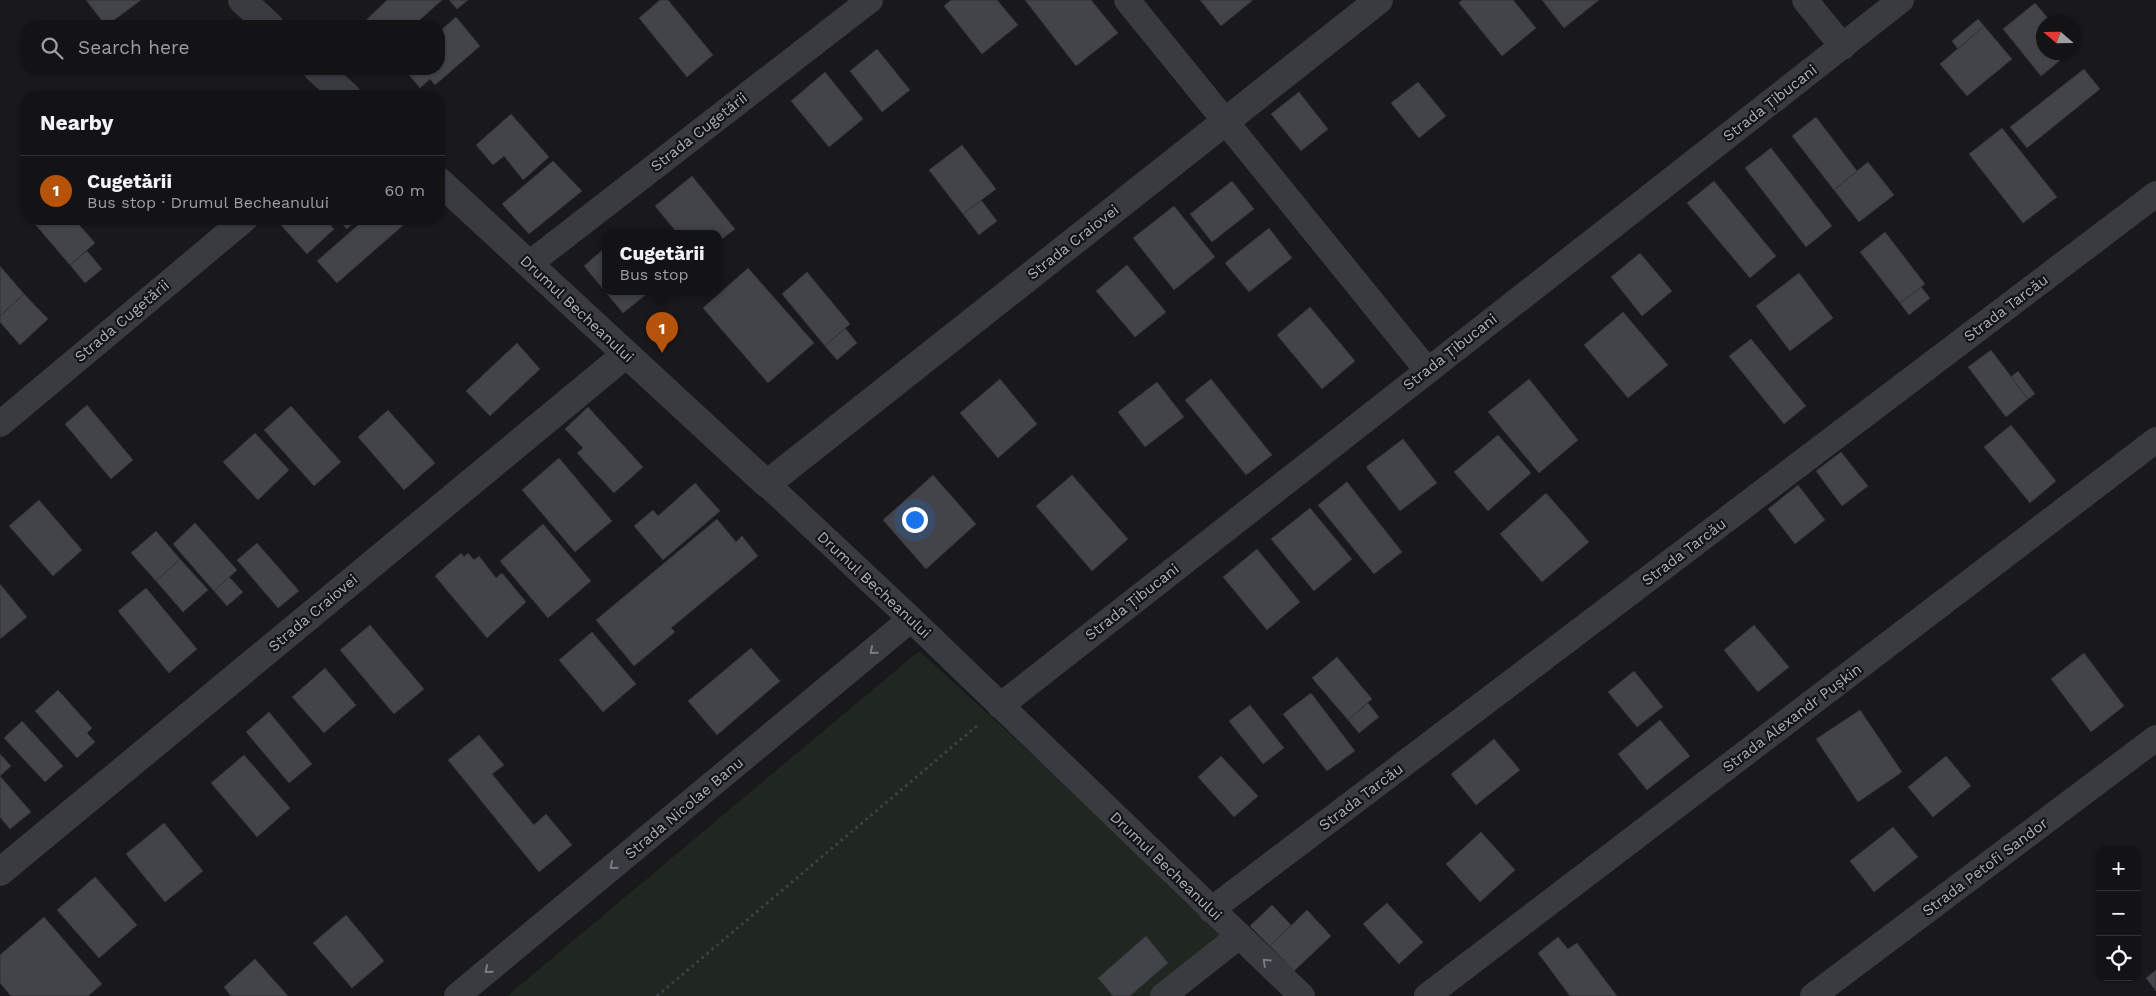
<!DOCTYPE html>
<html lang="en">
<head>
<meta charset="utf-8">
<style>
  body { margin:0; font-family:"Work Sans",sans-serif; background:#202022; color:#f1f3f6 }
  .controls { position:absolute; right:15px; bottom:15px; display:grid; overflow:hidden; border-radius:10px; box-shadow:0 1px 4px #0004 }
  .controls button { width:45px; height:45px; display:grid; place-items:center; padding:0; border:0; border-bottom:1px solid #323234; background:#131315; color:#f1f3f6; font:25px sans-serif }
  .compass { position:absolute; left:2036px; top:15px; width:45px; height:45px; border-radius:50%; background:#131315; box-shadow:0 1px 4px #0004; rotate:290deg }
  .you { position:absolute; left:914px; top:519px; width:18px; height:18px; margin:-12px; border:4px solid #fff; border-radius:50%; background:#1a73e8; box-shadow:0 0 0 8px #1a73e833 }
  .badge { display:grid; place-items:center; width:32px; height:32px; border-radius:50%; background:#b45309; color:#fff; font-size:16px; font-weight:700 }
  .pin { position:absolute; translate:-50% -41px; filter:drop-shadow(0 1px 2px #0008) }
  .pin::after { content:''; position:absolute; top:26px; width:18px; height:15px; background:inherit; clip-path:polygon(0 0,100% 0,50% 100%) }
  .popup { position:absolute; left:602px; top:230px; width:120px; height:65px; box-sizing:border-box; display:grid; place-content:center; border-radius:10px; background:#131315; filter:drop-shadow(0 1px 4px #0005); font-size:16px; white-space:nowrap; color:#9d9ea0 }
  .popup b { font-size:19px; color:#f1f3f6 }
  .popup::after { content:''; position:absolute; left:50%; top:100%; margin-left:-10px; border:10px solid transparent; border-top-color:#131315 }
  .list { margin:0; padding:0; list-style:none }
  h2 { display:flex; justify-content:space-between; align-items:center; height:65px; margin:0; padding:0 20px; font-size:21px }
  h2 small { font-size:16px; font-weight:400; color:#9d9ea0 }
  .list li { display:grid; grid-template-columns:32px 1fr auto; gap:15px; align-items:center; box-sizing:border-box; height:70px; padding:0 20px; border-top:1px solid #323234 }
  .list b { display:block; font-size:19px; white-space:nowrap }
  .list p { margin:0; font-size:16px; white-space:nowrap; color:#9d9ea0 }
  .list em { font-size:16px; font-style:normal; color:#9d9ea0 }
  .icon { flex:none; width:28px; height:28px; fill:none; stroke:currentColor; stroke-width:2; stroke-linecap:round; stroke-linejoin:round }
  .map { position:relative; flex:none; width:2156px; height:996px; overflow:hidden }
  .search { position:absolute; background:#131315; box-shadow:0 1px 4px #0004; left:20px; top:20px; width:425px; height:55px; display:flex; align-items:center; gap:12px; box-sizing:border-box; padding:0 18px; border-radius:20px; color:#9d9ea0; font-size:19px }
  .panel { position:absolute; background:#131315; box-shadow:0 1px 4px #0004; left:20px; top:90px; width:425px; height:135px; border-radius:20px }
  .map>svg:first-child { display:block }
  .green { fill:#1f2720 }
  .building { fill:#434449; stroke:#333338 }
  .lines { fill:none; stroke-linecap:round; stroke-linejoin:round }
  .path { stroke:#404248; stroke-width:3; stroke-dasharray:2.5 4; stroke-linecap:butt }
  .minor { stroke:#3a3b41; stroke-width:26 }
  .tertiary { stroke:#3a3b41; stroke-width:28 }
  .oneway { stroke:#787b85 }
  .labels { text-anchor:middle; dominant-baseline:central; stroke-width:4.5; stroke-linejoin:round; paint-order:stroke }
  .street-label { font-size:15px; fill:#abb0bc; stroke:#141417 }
</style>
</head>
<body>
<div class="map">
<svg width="2156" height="996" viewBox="0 0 2156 996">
  <rect width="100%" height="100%" fill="#19191c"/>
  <path class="green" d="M919,651L1234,938L1159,996H507Z"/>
  <path class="building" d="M86,0H141L106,26Z
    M387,0H442L413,26H360Z
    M449,0H468L457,9Z
    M660,0H668L713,55L687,77L639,18Z
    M951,0H997L1018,25L982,54L944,6Z
    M1025,0H1091L1118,33L1076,66Z
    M1200,0H1253L1221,26Z
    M1462,0H1513L1536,28L1502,56L1459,3Z
    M1542,0H1599L1564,28Z
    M2035,3L2051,22H2044V52H2070L2041,76L2003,29Z
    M456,17L480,46L435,85L430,79L420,88L404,69H439V32Z
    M1978,19L1984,26L1958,49L1952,41Z
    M1984,26L2012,59L1967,96L1940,64Z
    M877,49L910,90L882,112L850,71Z
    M2084,69L2100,89L2027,148L2010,127Z
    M825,72L863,119L829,147L791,101Z
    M1418,82L1446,116L1419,138L1391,103Z
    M1299,92L1328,129L1301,151L1271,114Z
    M511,114L549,157L523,180L504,156L493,165L476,145Z
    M1816,117L1857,171L1834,190L1792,136Z
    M2002,128L2057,197L2023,223L1969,154Z
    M962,145L996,189L963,214L929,170Z
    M1771,148L1832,226L1806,247L1745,168Z
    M553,161L582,191L529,234L502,204Z
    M1868,162L1894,195L1859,222L1834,190Z
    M692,176L735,229L718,242V234H678L655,206Z
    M1232,181L1254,209L1212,242L1190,214Z
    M1714,181L1776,256L1750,278L1687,203Z
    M981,200L997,221L979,235L963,214Z
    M1174,206L1215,257L1174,290L1133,238Z
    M40,219H74L95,243L70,265L34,223Z
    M286,219H325L334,229L307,254L280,224Z
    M337,219H358L347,229Z
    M365,219H407L408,221L337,283L317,261Z
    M1269,228L1292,258L1249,292L1225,263Z
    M1885,232L1925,284L1900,303L1860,252Z
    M606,247V292H649L623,313L584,266Z
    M87,251L102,269L85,283L70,265Z
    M1640,253L1672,291L1642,316L1611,277Z
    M1127,265L1166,312L1135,337L1096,291Z
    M0,266L24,294L0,316Z
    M748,268L814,343L768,383L703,308Z
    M807,272L850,324L825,346L782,294Z
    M1799,273L1833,318L1790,351L1756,306Z
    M1921,287L1930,298L1909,315L1900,303Z
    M24,294L48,319L20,345L0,322V316Z
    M1310,307L1355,361L1322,389L1277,335Z
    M1623,312L1668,365L1628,398L1584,345Z
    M845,328L857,343L837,360L825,346Z
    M1751,339L1806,406L1784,424L1729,356Z
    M517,343L540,369L490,416L466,391Z
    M1991,350L2028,399L2006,417L1968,367Z
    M2018,371L2035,394L2028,399L2011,377Z
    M1000,379L1037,424L998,458L960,413Z
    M1211,379L1272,455L1246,475L1185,400Z
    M1529,379L1578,440L1539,473L1488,412Z
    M1157,382L1184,417L1145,447L1118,412Z
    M87,405L133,460L111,479L65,424Z
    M291,406L341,462L314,486L264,430Z
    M588,407L643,467L614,493L577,453L583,448L565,429Z
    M388,410L435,463L404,490L358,437Z
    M2011,425L2056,481L2030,503L1984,447Z
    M255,433L289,470L258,500L223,462Z
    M1498,435L1531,473L1488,511L1454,472Z
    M1403,439L1437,483L1400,511L1366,467Z
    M1841,452L1868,486L1842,506L1816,471Z
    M559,458L612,521L575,552L522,490Z
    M933,475L976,524L926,569L883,520Z
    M1072,475L1128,539L1092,571L1036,506Z
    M1347,482L1402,552L1374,574L1318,505Z
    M695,483L720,511L663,560L634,526L653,510L658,516Z
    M1798,485L1825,520L1795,544L1768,509Z
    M1546,493L1589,542L1542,582L1500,534Z
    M39,500L82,550L53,576L9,526Z
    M1310,508L1352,559L1314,591L1271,539Z
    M717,519L736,542L742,536L758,556L671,628L675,632L634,666L596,620Z
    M195,523L237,570L214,591L173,544Z
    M543,524L591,581L548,618L500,561Z
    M156,531L180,559L156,581L131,553Z
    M257,543L299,591L278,608L237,560Z
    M1257,549L1300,602L1267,630L1223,577Z
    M461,553L464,557L468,553L474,560L479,556L496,578L502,573L526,602L487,638L435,576Z
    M180,559L208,590L183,612L156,581Z
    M229,577L243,592L227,606L214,591Z
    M0,584L27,617L0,639Z
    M146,588L197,649L169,673L118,611Z
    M370,625L424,689L394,714L340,650Z
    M1754,625L1789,667L1758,692L1724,650Z
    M592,632L636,684L603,712L559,660Z
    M751,648L780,681L717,735L688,701Z
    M2084,653L2124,706L2091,732L2051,679Z
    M1337,657L1372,699L1348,720L1312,678Z
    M325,668L356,705L324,733L292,697Z
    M1634,671L1663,707L1637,727L1608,692Z
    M58,690L92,728L87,733L95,742L77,758L35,711Z
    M1311,693L1355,751L1327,771L1283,714Z
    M1368,703L1379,717L1359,733L1348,720Z
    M1250,705L1284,748L1263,764L1229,721Z
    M1860,710L1902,772L1858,802L1816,739Z
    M269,712L312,764L289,783L246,732Z
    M1660,720L1690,756L1647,790L1618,754Z
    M22,721L63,766L45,782L4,738Z
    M479,735L504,765L492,774L534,825L546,814L572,845L539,872L448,760Z
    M1494,739L1520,770L1476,805L1451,774Z
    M0,754L11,766L0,776Z
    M244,755L290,808L257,837L211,783Z
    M1221,756L1258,796L1234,817L1198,777Z
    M1946,756L1971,786L1933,817L1908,787Z
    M0,776L31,812L10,829L0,817Z
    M164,823L203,871L165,902L126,854Z
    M1893,827L1918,857L1874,892L1850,861Z
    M1481,832L1515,870L1480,902L1446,864Z
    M95,877L137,925L99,958L57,910Z
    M1387,903L1423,942L1399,964L1363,924Z
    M1272,905L1291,925L1270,946L1250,926Z
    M1307,910L1331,936L1294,971L1270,946Z
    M346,915L384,961L352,988L313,943Z
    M44,917L102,984L88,996H11L0,983V955Z
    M1146,936L1168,963L1130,996H1113L1098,978Z
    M1558,937L1568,949L1577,943L1617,996H1570L1538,953Z
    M255,959L288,996H231L224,987Z
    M2156,970V991L2146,978Z"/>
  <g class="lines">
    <path class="path" d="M657,996L978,725"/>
    <path class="minor" d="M1127,0L1427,370
      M1805,0L1843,47
      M529,264L870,0
      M0,424L245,219
      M767,484L911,619L1302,996
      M1000,706L1901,0
      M1211,910L2156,194
      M457,996L911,619
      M1163,996L1239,936
      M1427,996L2156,440
      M1813,996L2156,738"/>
    <path class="tertiary" d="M242,0L270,26
      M317,69L347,96
      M439,181L767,484L1379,0
      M0,872L625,355"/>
  </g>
  <defs><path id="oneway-chevron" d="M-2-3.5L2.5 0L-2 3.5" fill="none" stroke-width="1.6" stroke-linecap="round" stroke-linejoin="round" transform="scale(1.25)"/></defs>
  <g class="oneway">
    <use href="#oneway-chevron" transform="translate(873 651) rotate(140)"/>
    <use href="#oneway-chevron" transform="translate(613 866) rotate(140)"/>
    <use href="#oneway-chevron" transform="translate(1266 962) rotate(-137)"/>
    <use href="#oneway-chevron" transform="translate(488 970) rotate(140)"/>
  </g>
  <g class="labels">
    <g class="street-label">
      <text transform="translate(1770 103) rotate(-38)">Strada Țibucani</text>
      <text transform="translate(699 132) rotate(-38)">Strada Cugetării</text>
      <text transform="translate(1073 242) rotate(-38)">Strada Craiovei</text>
      <text transform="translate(2006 308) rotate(-37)">Strada Tarcău</text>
      <text transform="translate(577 309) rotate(43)">Drumul Becheanului</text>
      <text transform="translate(122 321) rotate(-40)">Strada Cugetării</text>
      <text transform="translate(1450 352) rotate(-38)">Strada Țibucani</text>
      <text transform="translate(1684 552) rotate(-37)">Strada Tarcău</text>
      <text transform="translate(874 585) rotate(43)">Drumul Becheanului</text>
      <text transform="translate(1132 602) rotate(-38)">Strada Țibucani</text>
      <text transform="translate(313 613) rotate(-40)">Strada Craiovei</text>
      <text transform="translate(1792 718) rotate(-37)">Strada Alexandr Pușkin</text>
      <text transform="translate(1361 797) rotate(-37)">Strada Tarcău</text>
      <text transform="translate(684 808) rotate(-40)">Strada Nicolae Banu</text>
      <text transform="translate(1166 866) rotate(44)">Drumul Becheanului</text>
      <text transform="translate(1985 867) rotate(-37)">Strada Petofi Sandor</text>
    </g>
  </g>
</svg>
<div class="controls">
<button>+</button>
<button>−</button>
<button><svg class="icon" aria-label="locate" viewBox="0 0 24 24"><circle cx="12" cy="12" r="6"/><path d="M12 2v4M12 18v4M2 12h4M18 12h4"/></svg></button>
</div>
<svg class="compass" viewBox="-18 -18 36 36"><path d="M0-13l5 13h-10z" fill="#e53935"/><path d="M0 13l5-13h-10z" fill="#9d9ea0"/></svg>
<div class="you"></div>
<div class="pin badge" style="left:662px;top:353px">1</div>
<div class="popup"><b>Cugetării</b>Bus stop</div>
<div class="search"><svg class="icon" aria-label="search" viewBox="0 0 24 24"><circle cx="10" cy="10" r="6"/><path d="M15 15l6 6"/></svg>Search here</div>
<section class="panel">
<h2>Nearby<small></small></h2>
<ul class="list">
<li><span class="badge">1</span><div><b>Cugetării</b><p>Bus stop · Drumul Becheanului</p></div><em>60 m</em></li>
</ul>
</section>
</div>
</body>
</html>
